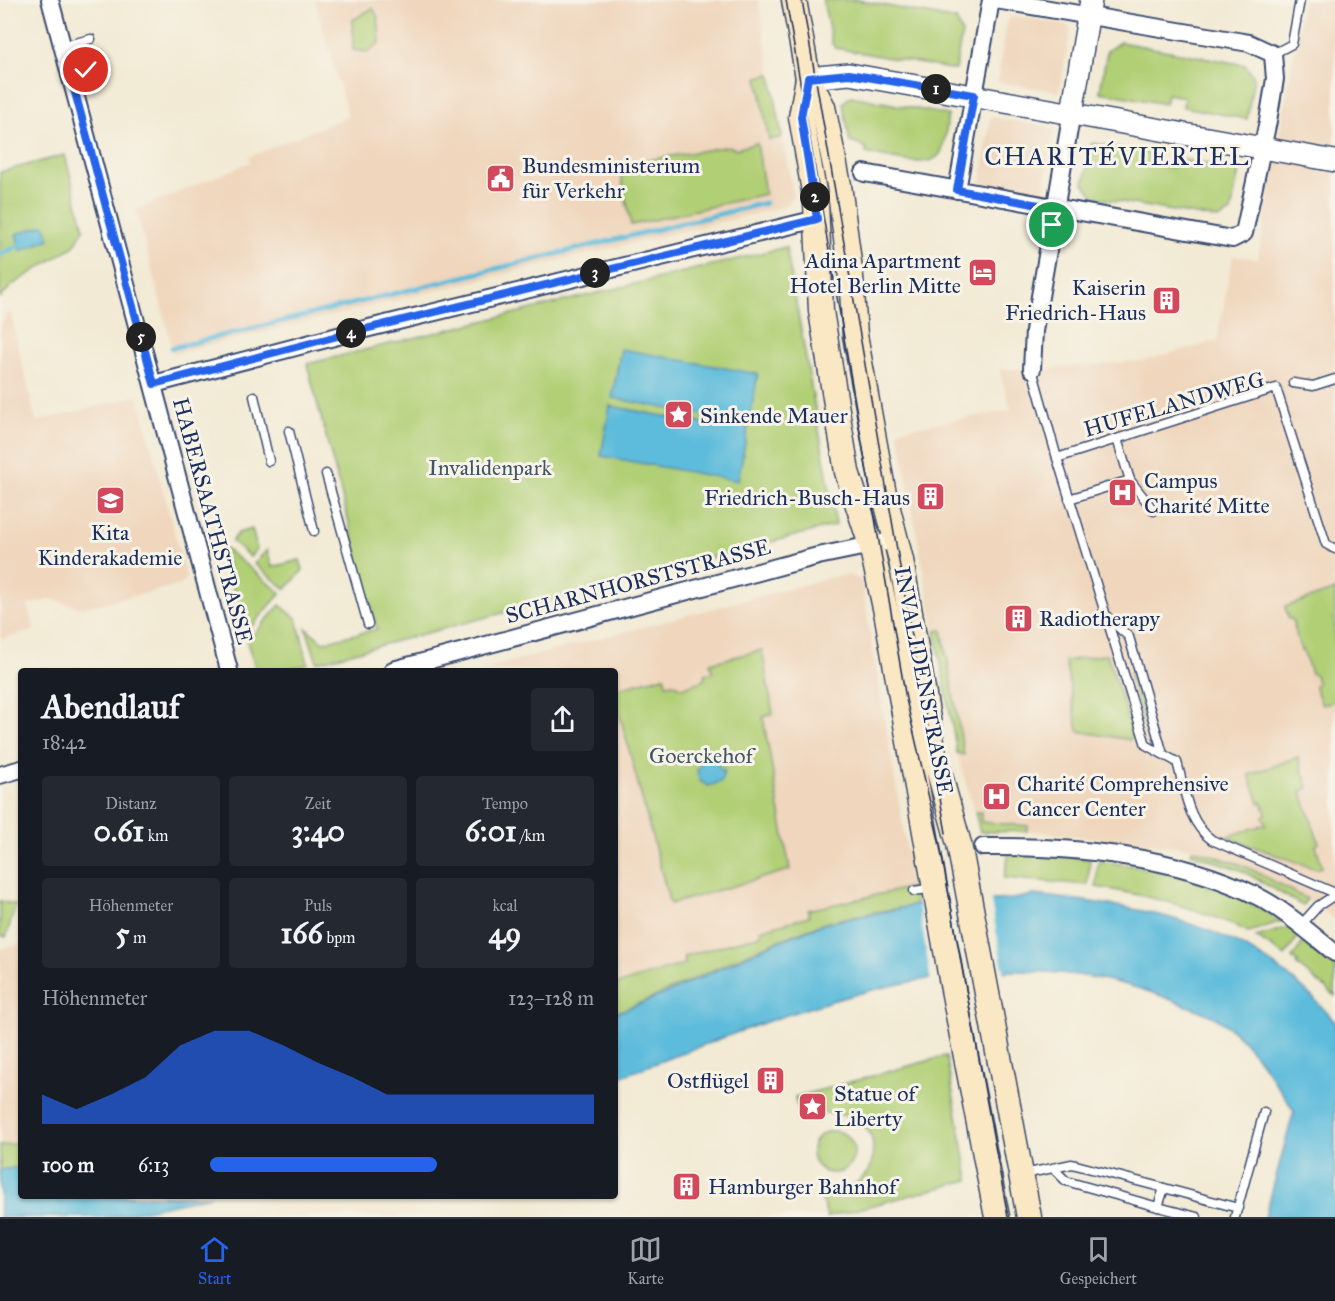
<!DOCTYPE html>
<html lang="de">
<meta charset="utf-8">
<style>
:root{--surface:#171b24;--page:#242831;--text:#f1f3f6;--muted:#9ea1a6;--line:#363941;--accent:#2563eb}
body{margin:0;font-family:"IM FELL Great Primer",serif;background:var(--page);color:var(--text);height:100vh;display:flex;flex-direction:column;font-size:22px;white-space:nowrap}
*{box-sizing:border-box;margin:0}
p{font-size:20px;color:var(--muted)}
.icon{flex:none;width:33px;height:33px;fill:none;stroke:currentColor;stroke-width:2;stroke-linecap:round;stroke-linejoin:round}
.map{position:relative;flex:1;overflow:hidden}
.details{position:absolute;left:18px;top:668px;width:600px;height:531px;display:flex;flex-direction:column;background:var(--surface);border-radius:6px;box-shadow:0 2px 4px #0004}
.details>*{flex:none}
.pin{position:absolute;display:grid;place-items:center;width:51px;height:51px;color:#fff;margin:-26px;border:3px solid #fff;border-radius:50%;box-shadow:0 2px 6px #0007}
.km{position:absolute;width:30px;height:30px;margin:-15px;border-radius:50%;background:#222;color:#fff;font-size:16px;line-height:30px;text-align:center}
.round{display:grid;place-items:center;flex:none;width:63px;height:63px;border-radius:6px;background:var(--page)}
.headline{display:flex;align-items:center;justify-content:space-between;height:102px;padding:0 24px}
h1{font-size:33px;font-weight:800;line-height:45px}
.metrics{display:grid;grid-template-columns:repeat(3,1fr);gap:9px;height:102px;padding:6px 24px}
.metrics div{display:grid;align-content:center;border-radius:6px;background:var(--page);text-align:center}
.metrics b{font-size:30px;font-weight:800}
.metrics small{font-size:16px;font-weight:400}
.metrics p{font-size:16px}
.chart{height:168px;padding:12px 24px}
.chart p{display:flex;justify-content:space-between}
.chart svg{width:100%;height:108px;margin-top:6px;fill:var(--accent);opacity:.7}
ul{padding:0 24px;list-style:none;font-size:20px}
li{display:grid;grid-template-columns:96px 72px 1fr;align-items:center;height:45px}
li i{height:15px;border-radius:8px;background:var(--accent)}
.tabs{display:flex;justify-content:space-around;align-items:center;height:84px;border-top:2px solid var(--line);background:var(--surface);font-size:16px;color:var(--muted)}
.tabs a{display:grid;justify-items:center;gap:3px}
.tabs .selected{color:var(--accent)}
.map>svg:first-child{display:block}
.built{fill:#efd6bc}
.green{fill:#b1cf75;stroke:#667f6a;stroke-width:1.5}
.water{fill:#5dbcdb;stroke:#3c769c;stroke-width:1.5}
.pier{fill:#f2ead4}
.lines{fill:none;stroke-linecap:round;stroke-linejoin:round}
.stream{stroke:#5dbcdb;stroke-width:5}
.service-casing{stroke:#3b4b70;stroke-width:11}
.minor-casing{stroke:#3b4b70;stroke-width:20}
.tertiary-casing{stroke:#3b4b70;stroke-width:24}
.secondary-casing{stroke:#3b4b70;stroke-width:27}
.service{stroke:#fff;stroke-width:8}
.minor{stroke:#fff;stroke-width:16}
.tertiary{stroke:#fff;stroke-width:21}
.secondary{stroke:#fae7c3;stroke-width:24}
.tram{stroke:#1b2f5e;stroke-width:1.5}
.route-casing{stroke:#fff;stroke-width:12}
.route{stroke:#2563eb;stroke-width:8}
.labels{text-anchor:middle;dominant-baseline:central;stroke-width:6;stroke-linejoin:round;paint-order:stroke}
.poi-label{font-size:22px;fill:#1b2f5e;stroke:#f7f3e8;text-anchor:start}
.street-label{font-size:22px;fill:#1b2f5e;stroke:#f7f3e8}
.park-label{font-size:22px;fill:#405764;stroke:#f7f3e8}
.quarter-label{font-size:26px;letter-spacing:1.5px;fill:#1b2f5e;stroke:#f7f3e8}
</style>
<div class="map">
<svg width="1335" height="1217" viewBox="0 0 1335 1217">
<rect width="100%" height="100%" fill="#f7f3e8"/>
<filter id="ink" filterUnits="userSpaceOnUse"><feTurbulence type="fractalNoise" baseFrequency=".0167" numOctaves="2"/><feDisplacementMap in="SourceGraphic" scale="12" xChannelSelector="R" yChannelSelector="G"/><feConvolveMatrix kernelMatrix="1 2 1 2 8 2 1 2 1" color-interpolation-filters="sRGB"/></filter>
<filter id="wash" filterUnits="userSpaceOnUse"><feTurbulence type="fractalNoise" baseFrequency=".008" numOctaves="4" result="noise"/><feDisplacementMap in="SourceGraphic" scale="24" xChannelSelector="R" yChannelSelector="G"/><feGaussianBlur stdDeviation="1.35" result="paint"/><feColorMatrix in="noise" values="0 0 0 0 0 0 0 0 0 0 0 0 0 0 0 0 0 1.4 0 .05"/><feComposite in="paint" operator="in"/></filter>
<g filter="url(#wash)">
<rect width="100%" height="100%" fill="#f2ead4"/>
<g class="built">
<polygon points="315,0 758,0 793,197 786,206 778,208 174,354 136,210 251,162 249,157 348,116"/>
<polygon points="1303,0 1335,0 1335,920 1317,906 1276,881 1245,866 1191,848 1028,831 980,832 957,753 898,430 1011,410 999,369 1044,369 1143,361 1217,341 1233,256 1258,259"/>
<polygon points="1016,16 1067,25 1071,29 1059,92 997,82 1007,20"/>
<polygon points="991,117 1048,127 1054,131 1043,194 1036,195 981,183"/>
<polygon points="10,312 36,422 138,396 186,577 180,585 82,608 51,599 28,605 34,630 0,639 0,325"/>
<polygon points="848,575 861,580 913,887 808,911 809,916 760,930 761,935 684,956 686,964 615,985 615,670 480,670 832,577"/>
<polygon points="21,944 21,1143 0,1146 0,949"/>
</g>
<g class="green">
<polygon points="823,0 858,0 956,20 962,33 955,70 836,48 832,44"/>
<polygon points="373,8 378,18 380,43 367,52 353,50 353,20"/>
<polygon points="1120,42 1245,65 1254,77 1247,119 1183,107 1184,97 1167,94 1165,104 1100,92 1107,51"/>
<polygon points="771,74 782,137 769,140 758,77"/>
<path d="M851 96 948 115C946 126 946 142 941 152 932 172 883 156 866 153V147L850 142 843 103Z"/>
<polygon points="757,143 765,194 631,225 620,170 639,166 638,163 643,161 729,146 736,149"/>
<polygon points="1092,143 1157,155 1156,165 1173,168 1175,158 1239,170 1231,212 1218,219 1094,197 1084,183"/>
<polygon points="65,155 84,229 74,246 12,285 0,298 0,172"/>
<polygon points="786,247 836,525 317,662 306,628 323,642 377,629 307,364"/>
<polygon points="252,529 257,549 250,557 232,541 238,533"/>
<polygon points="222,546 281,593 245,634"/>
<polygon points="267,550 272,567 300,560 303,570 286,589 254,564"/>
<polygon points="1335,590 1335,701 1322,705 1315,687 1317,682 1315,675 1311,673 1303,650 1301,651 1292,619 1289,619 1285,607"/>
<polygon points="280,605 297,619 308,664 285,670 256,670 247,642"/>
<polygon points="942,630 945,646 964,755 957,753 935,631"/>
<polygon points="762,650 773,714 763,717 790,870 670,904 615,697 615,689 664,676 666,684 674,683 682,688 704,680 705,674 713,672 710,663"/>
<polygon points="1107,654 1133,733 1130,740 1078,731 1065,661"/>
<polygon points="1134,672 1156,743 1154,745 1150,743 1129,674"/>
<polygon points="1298,757 1308,788 1301,791 1319,843 1316,845 1322,867 1316,869 1226,837 1266,824 1263,816 1266,814 1262,802 1259,803 1249,775"/>
<polygon points="975,812 981,812 981,822 1028,826 1027,831 980,832"/>
<polygon points="1193,849 1245,866 1307,899 1303,906 1243,871 1191,853"/>
<polygon points="1009,852 1090,859 1088,885 1004,878"/>
<path d="M1098 861C1169 869 1221 884 1282 921L1249 932C1200 908 1150 896 1096 887Z"/>
<path d="M913 887 916 905C885 911 852 914 822 924 751 947 685 987 615 1013V985L685 964 684 956 761 935 760 930 809 916 808 910Z"/>
<polygon points="0,901 16,905 6,937 0,935"/>
<polygon points="1289,927 1300,934 1285,956 1256,937"/>
<polygon points="1306,938 1335,962 1335,996 1296,964 1298,962 1292,958"/>
<path d="M946 1056 969 1180 827 1217 822 1200C841 1193 858 1186 869 1170 873 1165 872 1158 873 1151 875 1124 849 1113 824 1113L823 1107 799 1112 795 1097Z"/>
<circle cx="833" cy="1152" r="21"/>
<polygon points="21,1143 21,1167 0,1170 0,1146"/>
</g>
<g class="water">
<polygon points="44,225 50,239 21,251 16,234"/>
<polygon points="621,349 758,374 738,481 601,456 610,406 706,424 707,416 612,398"/>
<polygon points="712,758 716,759 722,772 725,768 721,782 708,786 700,781 697,771 703,760"/>
<path d="M1034 895C1152 908 1254 924 1335 1022V1217H1265L1294 1111C1273 1080 1249 1038 1216 1018 1203 1011 1187 1006 1174 1001 989 924 789 1012 615 1079V1013L663 995 774 943 823 924 916 905 1013 899Z"/>
<polygon points="21,1167 21,1196 211,1196 112,1217 0,1217 0,1170"/>
</g>
<polygon class="pier" points="990,896 1004,975 958,977 931,981 918,902"/>
<g class="lines">
<g class="stream">
<polyline points="0,255 25,242"/>
<polyline points="172,348 765,203"/>
</g>
</g>
</g>
<g filter="url(#ink)">
<g class="lines">
<defs>
<g id="service">
<polyline points="63,46 91,39"/>
<polyline points="1273,54 1292,44 1300,0"/>
<polyline points="70,74 99,67"/>
<path d="M1032 369 1057 458 1146 745 1177 762C1185 790 1187 822 1212 840L1335 893"/>
<polyline points="1293,383 1313,386 1335,379"/>
<polyline points="254,396 269,461"/>
<polyline points="289,431 314,531"/>
<polyline points="1057,458 1276,388 1326,544 1335,549"/>
<polyline points="326,474 368,624"/>
<polyline points="1130,480 1154,511"/>
<polyline points="1069,499 1130,480 1117,439"/>
<polyline points="1106,616 1129,637 1163,754"/>
<polyline points="914,891 934,888"/>
<polyline points="1301,925 1318,906 1335,895"/>
<polyline points="1024,1174 1072,1164 1164,1188 1158,1207 1066,1181 1053,1168"/>
<polyline points="1164,1188 1238,1208"/>
<polyline points="1158,1207 1197,1217"/>
<polyline points="1235,1217 1264,1112"/>
</g>
<g id="minor">
<polyline points="50,0 229,670"/>
<polyline points="864,173 1232,239 1244,233 1268,121 1275,79 1273,54 1249,43 996,0"/>
<polyline points="957,190 991,0"/>
<polyline points="1032,369 1034,331 1072,112"/>
<polyline points="154,384 357,331 817,219"/>
<polyline points="393,670 818,556 896,540"/>
<polyline points="0,775 21,769"/>
<path d="M983 847C1074 846 1174 855 1257 896 1286 911 1310 933 1335 953"/>
</g>
<g id="tertiary">
<polyline points="808,78 849,74 1335,161"/>
<polyline points="1072,112 1091,0"/>
</g>
<g id="secondary">
<polyline points="794,0 808,78 823,107 839,185 851,277 855,335 883,489 901,560 934,754 959,844 1029,1217"/>
<polyline points="808,78 801,117 816,203 821,311 847,472 871,545 887,617 951,979 997,1217"/>
</g>
</defs>
<use href="#service" class="service-casing"/>
<use href="#minor" class="minor-casing"/>
<use href="#tertiary" class="tertiary-casing"/>
<use href="#secondary" class="secondary-casing"/>
<use href="#service" class="service"/>
<use href="#minor" class="minor"/>
<use href="#tertiary" class="tertiary"/>
<use href="#secondary" class="secondary"/>
<g class="tram">
<polyline points="786,0 906,699 939,841 1008,1217"/>
<polyline points="802,0 946,833"/>
</g>
</g>
</g>
<g class="lines" filter="url(#ink)">
<defs>
<polyline id="route" points="86,70 70,74 154,384 357,331 817,219 801,117 808,78 849,74 974,95 957,190 1055,208 1052,225"/>
</defs>
<use href="#route" class="route-casing"/>
<use href="#route" class="route"/>
</g>
<defs>
<symbol id="civic-square" viewBox="-11 -11 22 22"><rect x="-9" y="-9" width="18" height="18" rx="4" fill="#d1495b" stroke="#f7f3e8"/><path d="M-.6-6.5H3V-4.5H.6V-3L4-1V1h2V6H-6V1h2V-1L-.6-3ZM-1.2 2.5V6h2.4V2.5Z" fill="#fff"/></symbol>
<symbol id="hotel-square" viewBox="-11 -11 22 22"><rect x="-9" y="-9" width="18" height="18" rx="4" fill="#d1495b" stroke="#f7f3e8"/><path d="M-6-4.5h1.5V1H6V5H4.5V3h-9V5H-6ZM-4 0a1.8 1.8 0 1 1 3.6 0ZM.5 0V-2.5h3Q6-2.5 6 0Z" fill="#fff"/></symbol>
<symbol id="building-square" viewBox="-11 -11 22 22"><rect x="-9" y="-9" width="18" height="18" rx="4" fill="#d1495b" stroke="#f7f3e8"/><path d="M-4-6H4V6H1V3H-1V6H-4ZM-2.5-4.3h1.7v1.8h-1.7ZM.8-4.3h1.7v1.8H.8ZM-2.5-1h1.7V.8h-1.7ZM.8-1h1.7V.8H.8Z" fill="#fff"/></symbol>
<symbol id="sight-square" viewBox="-11 -11 22 22"><rect x="-9" y="-9" width="18" height="18" rx="4" fill="#d1495b" stroke="#f7f3e8"/><path d="M0-6L1.8-2.2L6-1.7L2.9 1.2L3.7 5.4L0 3.3L-3.7 5.4L-2.9 1.2L-6-1.7L-1.8-2.2Z" fill="#fff"/></symbol>
<symbol id="hospital-square" viewBox="-11 -11 22 22"><rect x="-9" y="-9" width="18" height="18" rx="4" fill="#d1495b" stroke="#f7f3e8"/><path d="M-5-5h3v3.5h4V-5h3V5h-3V1.5h-4V5h-3Z" fill="#fff"/></symbol>
<symbol id="school-square" viewBox="-11 -11 22 22"><rect x="-9" y="-9" width="18" height="18" rx="4" fill="#d1495b" stroke="#f7f3e8"/><path d="M0-5L7-2L0 1L-7-2ZM-4 1L0 2.5L4 1V4Q0 6-4 4Z" fill="#fff"/></symbol>
</defs>
<g fill-rule="evenodd">
<use href="#civic-square" x="484" y="162" width="33" height="33"/>
<use href="#hotel-square" x="966" y="256" width="33" height="33"/>
<use href="#building-square" x="1150" y="284" width="33" height="33"/>
<use href="#sight-square" x="662" y="398" width="33" height="33"/>
<use href="#hospital-square" x="1106" y="476" width="33" height="33"/>
<use href="#building-square" x="914" y="480" width="33" height="33"/>
<use href="#school-square" x="94" y="484" width="33" height="33"/>
<use href="#building-square" x="1002" y="602" width="33" height="33"/>
<use href="#hospital-square" x="980" y="780" width="33" height="33"/>
<use href="#building-square" x="754" y="1064" width="33" height="33"/>
<use href="#sight-square" x="796" y="1090" width="33" height="33"/>
<use href="#building-square" x="670" y="1170" width="33" height="33"/>
</g>
<g class="labels">
<g class="poi-label">
<text x="522" y="165">Bundesministerium<tspan x="522" dy="25">für Verkehr</tspan></text>
<text x="961" y="260" text-anchor="end">Adina Apartment<tspan x="961" dy="25">Hotel Berlin Mitte</tspan></text>
<text x="1146" y="287" text-anchor="end">Kaiserin<tspan x="1146" dy="25">Friedrich-Haus</tspan></text>
<text x="700" y="415">Sinkende Mauer</text>
<text x="1144" y="480">Campus<tspan x="1144" dy="25">Charité Mitte</tspan></text>
<text x="910" y="497" text-anchor="end">Friedrich-Busch-Haus</text>
<text x="110" y="532" text-anchor="middle">Kita<tspan x="110" dy="25">Kinderakademie</tspan></text>
<text x="1039" y="618">Radiotherapy</text>
<text x="1017" y="783">Charité Comprehensive<tspan x="1017" dy="25">Cancer Center</tspan></text>
<text x="749" y="1080" text-anchor="end">Ostflügel</text>
<text x="834" y="1093">Statue of<tspan x="834" dy="25">Liberty</tspan></text>
<text x="708" y="1186">Hamburger Bahnhof</text>
</g>
<g class="street-label">
<text transform="translate(1174 404) rotate(-16)">HUFELANDWEG</text>
<text transform="translate(213 521) rotate(75)">HABERSAATHSTRASSE</text>
<text transform="translate(638 581) rotate(-15)">SCHARNHORSTSTRASSE</text>
<text transform="translate(924 681) rotate(79)">INVALIDENSTRASSE</text>
</g>
<g class="park-label">
<text x="490" y="467">Invalidenpark</text>
<text x="701" y="755">Goerckehof</text>
</g>
<g class="quarter-label">
<text x="1117" y="156">CHARITÉVIERTEL</text>
</g>
</g>
</svg>
<div class="pin" style="left:1052px;top:225px;background:#1e9e55"><svg class="icon" aria-label="arrive" viewBox="0 0 24 24"><path d="M6 21V4h12l-3 4 3 4H6"/></svg></div>
<div class="pin" style="left:86px;top:70px;background:#d93025"><svg class="icon" aria-label="check" viewBox="0 0 24 24"><path d="M5 12l5 5 9-10"/></svg></div>
<b class="km" style="left:936px;top:89px">1</b>
<b class="km" style="left:815px;top:197px">2</b>
<b class="km" style="left:595px;top:273px">3</b>
<b class="km" style="left:351px;top:333px">4</b>
<b class="km" style="left:141px;top:337px">5</b>
<section class="details">
<div class="headline"><div><h1>Abendlauf</h1><p>18:42</p></div><a class="round"><svg class="icon" aria-label="share" viewBox="0 0 24 24"><path d="M12 15V3M7 8l5-5 5 5M5 13v7h14v-7"/></svg></a></div>
<div class="metrics">
<div><p>Distanz</p><b>0.61<small> km</small></b></div>
<div><p>Zeit</p><b>3:40</b></div>
<div><p>Tempo</p><b>6:01<small> /km</small></b></div>
</div>
<div class="metrics">
<div><p>Höhenmeter</p><b>5<small> m</small></b></div>
<div><p>Puls</p><b>166<small> bpm</small></b></div>
<div><p>kcal</p><b>49</b></div>
</div>
<div class="chart"><p><span>Höhenmeter</span>123–128 m</p>
<svg viewBox="0 0 160 44" preserveAspectRatio="none"><path d="M0 44V32L10 38L20 32L30 25L40 12L50 6L60 6L70 12L80 19L90 25L100 32L110 32L120 32L130 32L140 32L150 32L160 32V44z"/></svg>
</div>
<ul>
<li><b>100 m</b>6:13<i style="width:59%"></i></li>
</ul>
</section>
</div>
<nav class="tabs">
<a class="selected"><svg class="icon" aria-label="home" viewBox="0 0 24 24"><path d="M3 11l9-7 9 7M6 9v11h12V9"/></svg>Start</a>
<a><svg class="icon" aria-label="map" viewBox="0 0 24 24"><path d="M3 6l6-2 6 2 6-2v14l-6 2-6-2-6 2zM9 4v14M15 6v14"/></svg>Karte</a>
<a><svg class="icon" aria-label="saved" viewBox="0 0 24 24"><path d="M7 4h10v16l-5-4-5 4z"/></svg>Gespeichert</a>
</nav>
